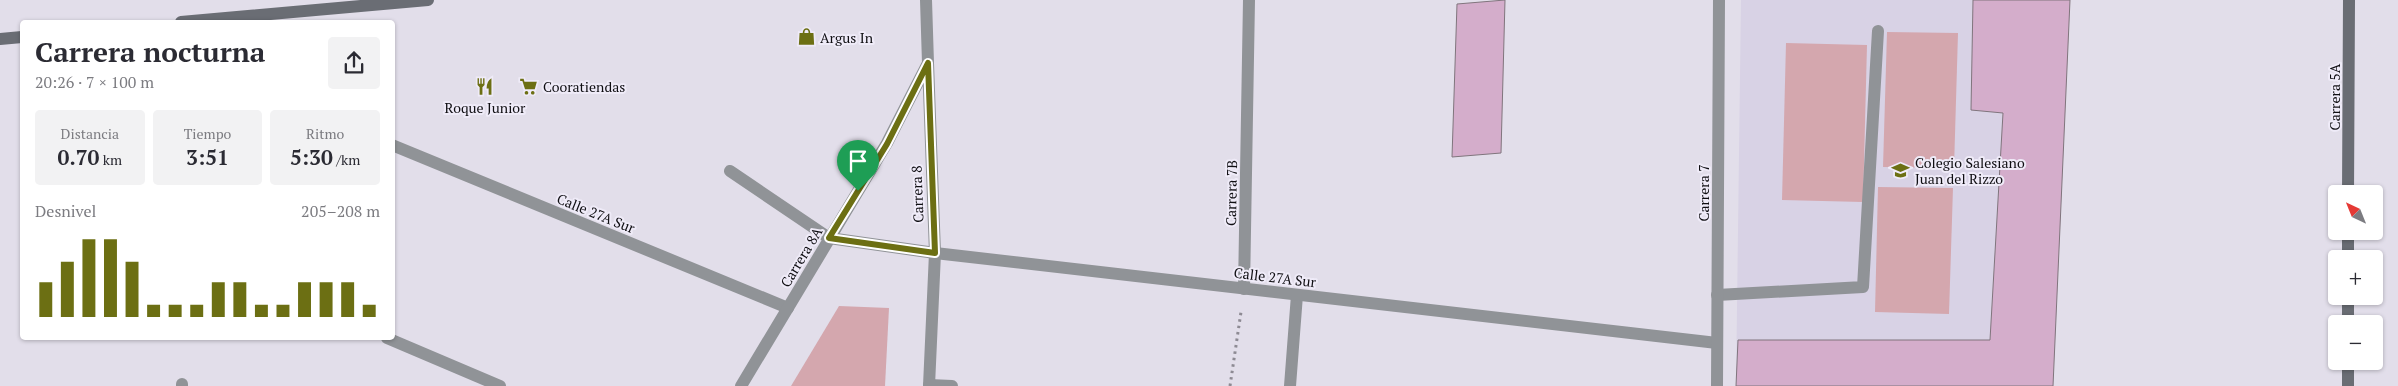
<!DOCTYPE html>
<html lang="es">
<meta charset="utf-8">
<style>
:root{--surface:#fff;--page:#f2f2f3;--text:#2b2b33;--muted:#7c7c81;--accent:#6c6f13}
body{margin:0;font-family:"PT Serif",serif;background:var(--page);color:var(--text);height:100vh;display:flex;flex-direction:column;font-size:19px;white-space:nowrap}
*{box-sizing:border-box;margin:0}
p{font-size:16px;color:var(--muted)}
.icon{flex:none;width:28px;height:28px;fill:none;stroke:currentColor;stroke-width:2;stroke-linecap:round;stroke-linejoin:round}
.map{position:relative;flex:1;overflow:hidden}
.side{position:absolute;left:20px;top:20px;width:375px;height:320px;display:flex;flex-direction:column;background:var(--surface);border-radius:5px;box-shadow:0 1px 4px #0004}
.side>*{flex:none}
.needle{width:32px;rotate:317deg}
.buttons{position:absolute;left:2328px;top:185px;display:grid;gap:10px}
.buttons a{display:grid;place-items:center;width:55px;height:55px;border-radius:5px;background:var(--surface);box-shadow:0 1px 4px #0004;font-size:25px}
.pin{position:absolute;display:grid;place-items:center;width:42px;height:42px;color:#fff;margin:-51px -21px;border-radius:50% 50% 50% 0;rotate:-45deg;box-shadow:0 0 5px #0007}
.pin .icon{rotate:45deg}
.round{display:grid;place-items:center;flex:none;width:52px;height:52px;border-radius:5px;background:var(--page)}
.overview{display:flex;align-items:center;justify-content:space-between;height:85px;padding:0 15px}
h1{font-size:28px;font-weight:600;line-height:38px}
.figures{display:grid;grid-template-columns:repeat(3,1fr);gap:8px;height:85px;padding:5px 15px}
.figures div{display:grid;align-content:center;border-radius:5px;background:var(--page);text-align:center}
.figures b{font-size:21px;font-weight:600}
.figures small{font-size:14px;font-weight:400}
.figures p{font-size:14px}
.chart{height:140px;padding:10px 15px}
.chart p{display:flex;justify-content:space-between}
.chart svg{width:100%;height:90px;margin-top:5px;stroke:var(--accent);stroke-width:6}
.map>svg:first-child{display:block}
.built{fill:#d8d2e5}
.green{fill:#d4a7ae}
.building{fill:#d4adcb;stroke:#80757d}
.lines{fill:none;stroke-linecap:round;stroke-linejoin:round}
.path{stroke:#8d8a93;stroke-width:3;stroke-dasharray:2.5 4;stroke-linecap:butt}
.service{stroke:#909397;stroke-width:12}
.minor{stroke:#909397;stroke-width:12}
.tertiary{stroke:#909397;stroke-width:12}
.secondary{stroke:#6a6d74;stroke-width:12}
.route-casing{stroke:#fff;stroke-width:10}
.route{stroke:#6c6f13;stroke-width:6}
.labels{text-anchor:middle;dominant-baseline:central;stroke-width:4;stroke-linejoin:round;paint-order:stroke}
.poi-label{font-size:14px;fill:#0f0e12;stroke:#efebf8;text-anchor:start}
.street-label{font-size:14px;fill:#0f0e12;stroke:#efebf8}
</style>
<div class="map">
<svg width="2398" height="386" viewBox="0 0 2398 386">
<rect width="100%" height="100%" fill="#e2deea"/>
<polygon class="built" points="1741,0 2070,0 2053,386 1736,386"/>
<g class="green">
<polygon points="1887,32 1958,33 1954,168 1883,167"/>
<polygon points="1786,43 1867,45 1863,202 1782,200"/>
<polygon points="1878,187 1953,188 1949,314 1875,312"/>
<polygon points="839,306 889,308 885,386 791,386"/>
</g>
<g class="building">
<polygon points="1505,0 1501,153 1452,157 1457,4"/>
<polygon points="1973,0 2070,0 2053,386 1736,386 1738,340 1990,340 2003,113 1971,110"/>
</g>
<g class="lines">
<polyline class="path" points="1230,386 1241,312"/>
<g class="service">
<polyline points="730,171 829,238"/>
<polyline points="1717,295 1863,287 1878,31"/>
<polyline points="387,338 500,386"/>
<polyline points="929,385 952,386"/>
<polyline points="182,386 182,384"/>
<polyline points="1290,386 1297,295"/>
</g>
<g class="minor">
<polyline points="928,63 935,253 929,386"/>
<polyline points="392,145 788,308"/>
<polyline points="829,238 935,253 1717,343"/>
<polyline points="1244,289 1249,0"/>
<polyline points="1717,386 1719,0"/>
</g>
<polyline class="tertiary" points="741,386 887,143 928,63 926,0"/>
<g class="secondary">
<polyline points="181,22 428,0"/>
<polyline points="0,39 22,37"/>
<polyline points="2348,194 2349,0"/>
<polyline points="2348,259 2348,231"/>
<polyline points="2348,324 2348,296"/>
<polyline points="2348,386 2348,361"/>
</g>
</g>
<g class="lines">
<defs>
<polygon id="route" points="928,63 935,253 829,238 887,144"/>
</defs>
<use href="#route" class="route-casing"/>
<use href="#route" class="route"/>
</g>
<defs>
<symbol id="shop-bare" viewBox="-9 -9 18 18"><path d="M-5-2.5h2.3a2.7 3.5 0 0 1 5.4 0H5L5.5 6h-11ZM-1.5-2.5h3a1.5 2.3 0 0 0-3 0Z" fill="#6c6f13" stroke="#efebf8" stroke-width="2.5" paint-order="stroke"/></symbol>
<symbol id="supermarket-bare" viewBox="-9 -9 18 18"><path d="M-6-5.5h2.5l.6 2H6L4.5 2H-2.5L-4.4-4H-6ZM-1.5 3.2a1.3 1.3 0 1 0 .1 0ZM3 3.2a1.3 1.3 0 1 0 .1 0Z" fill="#6c6f13" stroke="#efebf8" stroke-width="2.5" paint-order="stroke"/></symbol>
<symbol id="restaurant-bare" viewBox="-9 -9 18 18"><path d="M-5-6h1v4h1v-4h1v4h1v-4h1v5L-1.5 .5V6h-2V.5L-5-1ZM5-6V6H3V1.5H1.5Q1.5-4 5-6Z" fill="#6c6f13" stroke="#efebf8" stroke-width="2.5" paint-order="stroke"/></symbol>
<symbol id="school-bare" viewBox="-9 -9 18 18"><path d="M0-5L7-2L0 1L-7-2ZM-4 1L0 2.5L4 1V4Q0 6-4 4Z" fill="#6c6f13" stroke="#efebf8" stroke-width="2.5" paint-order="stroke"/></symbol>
</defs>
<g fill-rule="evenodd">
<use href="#shop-bare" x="794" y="24" width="25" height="25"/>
<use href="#supermarket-bare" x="516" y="74" width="25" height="25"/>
<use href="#restaurant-bare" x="472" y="74" width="25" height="25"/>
<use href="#school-bare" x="1888" y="158" width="25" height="25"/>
</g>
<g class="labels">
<g class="poi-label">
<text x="820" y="37">Argus In</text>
<text x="543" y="86">Cooratiendas</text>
<text x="485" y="107" text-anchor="middle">Roque Junior</text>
<text x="1915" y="162">Colegio Salesiano<tspan x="1915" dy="16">Juan del Rizzo</tspan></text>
</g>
<g class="street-label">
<text transform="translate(2334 97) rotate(-90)">Carrera 5A</text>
<text transform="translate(1231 193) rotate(-89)">Carrera 7B</text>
<text transform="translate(1703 193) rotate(-90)">Carrera 7</text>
<text transform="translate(917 194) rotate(-92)">Carrera 8</text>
<text transform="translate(596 213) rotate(22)">Calle 27A Sur</text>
<text transform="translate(801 257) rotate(-59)">Carrera 8A</text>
<text transform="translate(1275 277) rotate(7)">Calle 27A Sur</text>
</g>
</g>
</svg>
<div class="buttons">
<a><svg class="needle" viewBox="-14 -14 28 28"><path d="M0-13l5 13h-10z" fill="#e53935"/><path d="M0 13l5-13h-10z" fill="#7c7c81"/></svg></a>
<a>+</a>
<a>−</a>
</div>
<div class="pin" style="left:858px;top:191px;background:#1e9e55"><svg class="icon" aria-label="arrive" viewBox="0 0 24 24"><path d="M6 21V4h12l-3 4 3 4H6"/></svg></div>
<section class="side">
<div class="overview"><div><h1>Carrera nocturna</h1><p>20:26 · 7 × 100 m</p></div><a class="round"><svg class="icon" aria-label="share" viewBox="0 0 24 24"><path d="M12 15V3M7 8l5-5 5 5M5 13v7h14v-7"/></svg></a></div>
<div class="figures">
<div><p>Distancia</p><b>0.70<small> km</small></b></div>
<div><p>Tiempo</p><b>3:51</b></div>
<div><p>Ritmo</p><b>5:30<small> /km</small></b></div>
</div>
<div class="chart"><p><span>Desnivel</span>205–208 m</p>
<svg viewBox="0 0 160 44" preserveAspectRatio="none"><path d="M5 44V27M15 44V17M25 44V6M35 44V6M45 44V17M55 44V38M65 44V38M75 44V38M85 44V27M95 44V27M105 44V38M115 44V38M125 44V27M135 44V27M145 44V27M155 44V38"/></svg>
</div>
</section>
</div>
